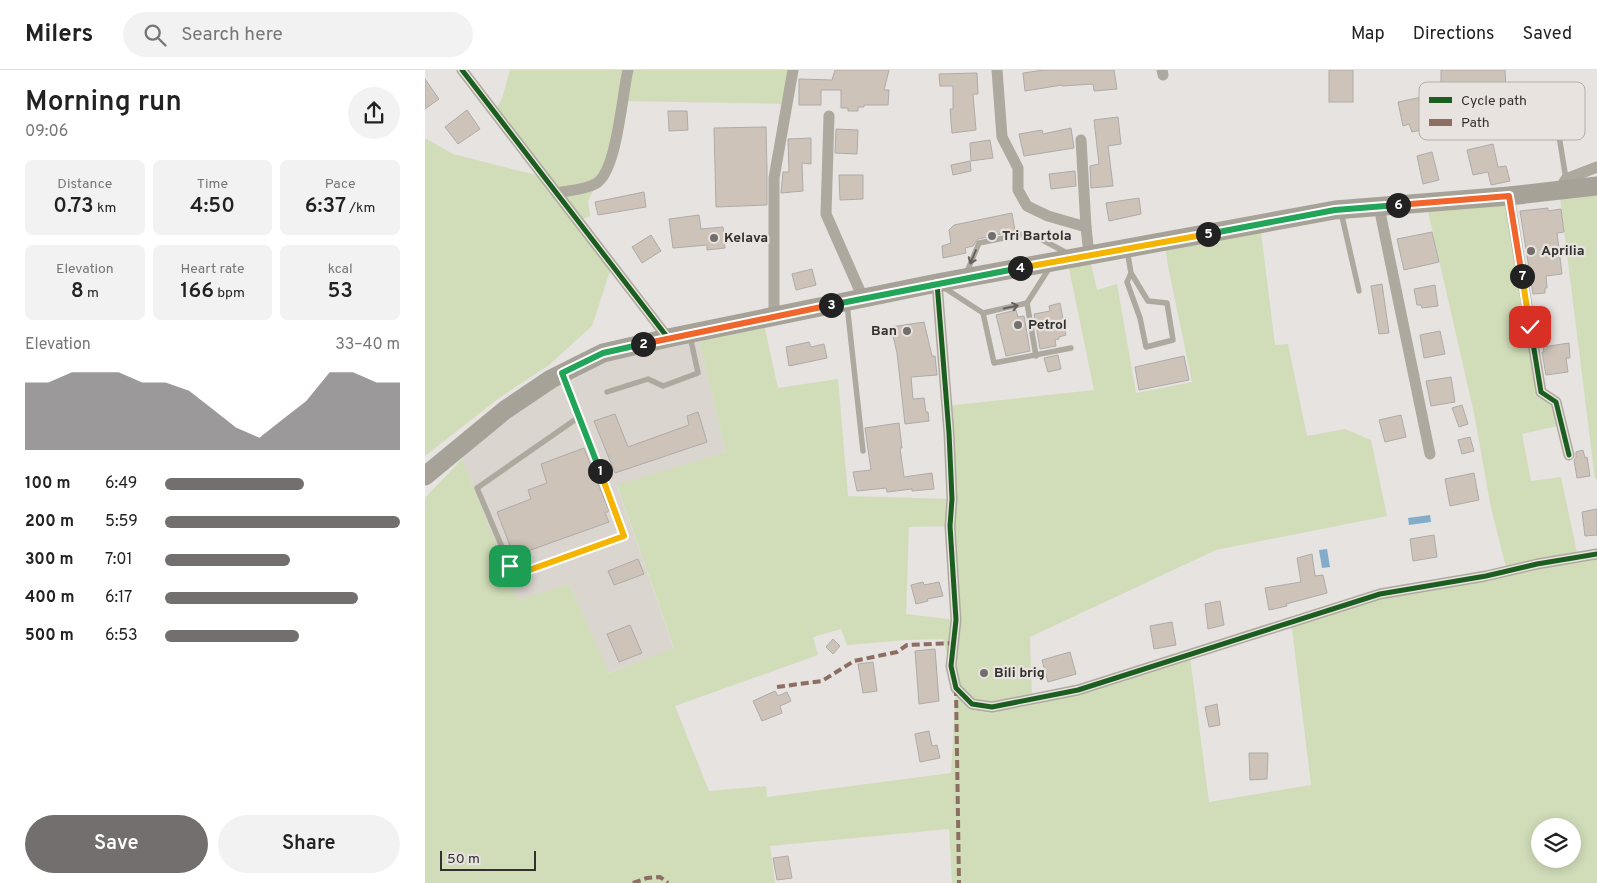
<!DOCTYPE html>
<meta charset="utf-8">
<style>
:root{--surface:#fff;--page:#f2f2f2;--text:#222;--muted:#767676;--line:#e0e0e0;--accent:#726f6e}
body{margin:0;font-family:Overpass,sans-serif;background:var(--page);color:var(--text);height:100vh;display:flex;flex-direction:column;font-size:19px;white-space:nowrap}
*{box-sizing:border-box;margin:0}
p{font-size:16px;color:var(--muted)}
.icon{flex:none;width:28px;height:28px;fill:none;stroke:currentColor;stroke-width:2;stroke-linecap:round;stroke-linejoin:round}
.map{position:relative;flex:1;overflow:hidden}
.panel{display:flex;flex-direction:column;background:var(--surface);width:425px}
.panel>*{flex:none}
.buttons{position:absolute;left:1106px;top:748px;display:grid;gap:10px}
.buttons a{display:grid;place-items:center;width:50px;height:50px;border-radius:50%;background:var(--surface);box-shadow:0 2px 12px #0003;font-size:25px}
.scale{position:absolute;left:15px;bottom:12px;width:96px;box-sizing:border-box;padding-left:5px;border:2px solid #333130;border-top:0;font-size:14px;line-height:18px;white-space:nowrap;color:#333130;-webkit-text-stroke:4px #e8e3df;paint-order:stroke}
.pin{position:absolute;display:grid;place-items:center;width:42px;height:42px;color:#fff;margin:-21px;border-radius:10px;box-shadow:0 2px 8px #0006}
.km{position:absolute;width:25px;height:25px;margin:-12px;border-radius:50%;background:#222;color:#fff;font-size:14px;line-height:25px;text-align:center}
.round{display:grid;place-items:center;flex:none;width:52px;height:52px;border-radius:26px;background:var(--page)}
.headline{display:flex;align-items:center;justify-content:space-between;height:85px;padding:0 25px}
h1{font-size:28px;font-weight:600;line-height:38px}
.stats{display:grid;grid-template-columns:repeat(3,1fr);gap:8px;height:85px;padding:5px 25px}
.stats div{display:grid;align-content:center;border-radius:8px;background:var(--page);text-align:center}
.stats b{font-size:21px;font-weight:600}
.stats small{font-size:14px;font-weight:400}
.stats p{font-size:14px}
.chart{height:140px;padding:10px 25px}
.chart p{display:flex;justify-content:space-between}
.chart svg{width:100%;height:90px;margin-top:5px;fill:var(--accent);opacity:.7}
.action{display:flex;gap:10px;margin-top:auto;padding:10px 25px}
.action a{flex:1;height:58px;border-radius:30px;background:var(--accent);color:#fff;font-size:20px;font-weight:600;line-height:58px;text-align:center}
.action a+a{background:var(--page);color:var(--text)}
ul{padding:0 25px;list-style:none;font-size:16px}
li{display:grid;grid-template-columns:80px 60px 1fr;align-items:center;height:38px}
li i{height:12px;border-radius:6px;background:var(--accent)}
header{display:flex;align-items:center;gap:30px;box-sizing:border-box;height:70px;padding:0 25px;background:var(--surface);border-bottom:1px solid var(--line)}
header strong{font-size:24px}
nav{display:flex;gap:28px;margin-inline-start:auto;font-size:18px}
.search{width:350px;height:45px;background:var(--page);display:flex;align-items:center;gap:12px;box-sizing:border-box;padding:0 18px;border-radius:28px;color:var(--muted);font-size:19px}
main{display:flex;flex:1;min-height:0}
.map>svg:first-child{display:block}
.built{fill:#dad5ce}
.green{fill:#d1ddb9;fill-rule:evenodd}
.water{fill:#83acca}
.building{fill:#cec3b8;stroke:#adabaa}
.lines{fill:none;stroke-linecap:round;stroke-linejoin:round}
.service{stroke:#aea99e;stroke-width:5.5}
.minor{stroke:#aea99e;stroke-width:11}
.primary{stroke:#a7a298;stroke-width:19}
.quiet{stroke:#8d6e63;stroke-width:4;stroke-dasharray:8 4;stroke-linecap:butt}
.cycleway-casing{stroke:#e8e3df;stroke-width:8}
.cycleway{stroke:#1b5e20;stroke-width:5}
.oneway{stroke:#64615c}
.split-1-casing{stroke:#fff;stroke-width:10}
.split-2-casing{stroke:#fff;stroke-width:10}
.split-3-casing{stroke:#fff;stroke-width:10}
.split-4-casing{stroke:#fff;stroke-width:10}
.split-5-casing{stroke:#fff;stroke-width:10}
.split-6-casing{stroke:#fff;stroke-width:10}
.split-7-casing{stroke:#fff;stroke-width:10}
.split-8-casing{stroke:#fff;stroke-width:10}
.split-1{stroke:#f5b400;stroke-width:6}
.split-2{stroke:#22a559;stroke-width:6}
.split-3{stroke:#f0652b;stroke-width:6}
.split-4{stroke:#22a559;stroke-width:6}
.split-5{stroke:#f5b400;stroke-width:6}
.split-6{stroke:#22a559;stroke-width:6}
.split-7{stroke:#f0652b;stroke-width:6}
.split-8{stroke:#f5b400;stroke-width:6}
.poi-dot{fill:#726f6e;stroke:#e8e3df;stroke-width:2}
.labels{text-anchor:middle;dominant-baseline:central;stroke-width:4.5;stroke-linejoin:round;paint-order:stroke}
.poi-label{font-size:14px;font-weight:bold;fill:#333130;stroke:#e8e3df;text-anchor:start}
.key{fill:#e8e3df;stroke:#b2aeaa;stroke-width:1}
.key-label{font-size:14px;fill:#333130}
</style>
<header>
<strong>Milers</strong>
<div class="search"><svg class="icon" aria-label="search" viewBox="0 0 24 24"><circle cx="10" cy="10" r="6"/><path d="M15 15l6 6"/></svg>Search here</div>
<nav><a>Map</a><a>Directions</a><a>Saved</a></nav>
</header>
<main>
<section class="panel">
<div class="headline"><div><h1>Morning run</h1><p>09:06</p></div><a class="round"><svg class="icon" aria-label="share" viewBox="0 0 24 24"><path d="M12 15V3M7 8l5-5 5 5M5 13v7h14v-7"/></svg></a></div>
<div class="stats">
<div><p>Distance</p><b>0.73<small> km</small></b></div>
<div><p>Time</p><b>4:50</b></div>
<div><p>Pace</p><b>6:37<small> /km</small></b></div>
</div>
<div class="stats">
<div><p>Elevation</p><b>8<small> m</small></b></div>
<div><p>Heart rate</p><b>166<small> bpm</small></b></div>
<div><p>kcal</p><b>53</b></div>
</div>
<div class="chart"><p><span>Elevation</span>33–40 m</p>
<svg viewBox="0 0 160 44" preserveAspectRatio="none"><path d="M0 44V11L10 11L20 6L30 6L40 6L50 11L60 11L70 15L80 24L90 33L100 38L110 29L120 20L130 6L140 6L150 11L160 11V44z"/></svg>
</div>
<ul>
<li><b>100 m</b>6:49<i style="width:59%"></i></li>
<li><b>200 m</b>5:59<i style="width:100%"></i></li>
<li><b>300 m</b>7:01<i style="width:53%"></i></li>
<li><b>400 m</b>6:17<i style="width:82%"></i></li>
<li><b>500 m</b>6:53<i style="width:57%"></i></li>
</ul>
<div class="action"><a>Save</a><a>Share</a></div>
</section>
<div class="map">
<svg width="1172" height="813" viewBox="0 0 1172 813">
<rect width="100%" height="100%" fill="#e6e3e1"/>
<polygon class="built" points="272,262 301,382 192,416 249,579 183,603 144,514 93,531 37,389 80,340 126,309"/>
<g class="green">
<polygon points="85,0 368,0 363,34 197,31 186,86 163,131 165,146 154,151 187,195 167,256 124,295 74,328 0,386 0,68 28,84 119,107 70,42 77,28"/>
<polygon points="1172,116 1172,409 1170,409 1134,120"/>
<path d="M1084 126 1113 325 1129 332 1133 356 1097 364 1106 411 1136 407 1153 487 1172 484V813H527L524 759 345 776 350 813H0V428L37 389 93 530 144 514 184 603 249 578 192 415 301 382 272 262 338 250 353 318 413 309 423 426 526 429 521 336 669 320 642 189 664 185 672 220 692 214 711 323 767 312 744 201 739 172 835 154 850 275 863 274 882 366 920 359 946 370 962 446 791 480 605 567 607 629 765 587 784 732 886 715 866 550 955 524 1082 501 1066 438 1049 343 1001 133ZM525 456 531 550 481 544 484 457ZM416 559 422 575 481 570 518 569 531 618 526 703 342 727 341 716 284 721 250 636 393 585 388 567ZM1115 756H1148V789H1115Z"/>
</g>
<g class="water">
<polygon points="1005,445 1006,452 984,455 983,448"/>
<polygon points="902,479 905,497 897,498 894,480"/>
</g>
<g class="building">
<polygon points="410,0 464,0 459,20 464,20 463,35 439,35 439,37 433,37 433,41 423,41 423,38 416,38 416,20 396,20 396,35 374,35 374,9 407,10"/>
<polygon points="619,0 689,0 692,19 669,21 668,14 637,16 637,15 600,21 598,3"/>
<rect x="904" y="0" width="24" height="32"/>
<polygon points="1016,0 1080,0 1081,20 1066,21 1067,26 1040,28 1041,33 1022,34 1021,20 1016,21"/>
<polygon points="552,3 553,24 548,24 551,60 527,63 525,39 528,39 528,16 515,16 514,4"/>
<polygon points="0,9 14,29 0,39"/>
<polygon points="997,27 1005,58 987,62 984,54 978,56 973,32"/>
<polygon points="42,40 55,59 33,74 20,57"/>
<polygon points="243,41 262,41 263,60 244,61"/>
<polygon points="693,47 696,74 683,76 688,116 666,118 665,96 674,94 669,50"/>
<polygon points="341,57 342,102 342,135 291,137 289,58"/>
<polygon points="646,58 649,78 599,86 594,64 617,60 618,64"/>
<polygon points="411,59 433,60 432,84 410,83"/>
<polygon points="386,68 386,94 377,93 378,121 356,123 358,102 364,102 363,69"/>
<polygon points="565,70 568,88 546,91 545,73"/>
<polygon points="1068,74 1073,97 1081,96 1085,111 1066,115 1063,102 1048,105 1042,80"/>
<polygon points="1007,82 1014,110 998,114 992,86"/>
<polygon points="545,91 546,101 528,105 526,95"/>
<polygon points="650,101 651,116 626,119 624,104"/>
<polygon points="414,105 438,105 438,129 415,130"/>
<polygon points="219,122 221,137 173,145 170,132"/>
<polygon points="714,128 716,144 684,151 681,133"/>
<polygon points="1123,138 1123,141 1136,139 1139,162 1132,163 1137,204 1121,206 1122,218 1120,218 1120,223 1108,224 1095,141"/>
<polygon points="587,143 590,161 553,169 548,176 540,178 541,183 518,188 517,176 526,173 524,160 529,155"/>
<polygon points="274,145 276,159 298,157 300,178 282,180 282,175 248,178 244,149"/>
<polygon points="1007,162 1014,192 979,200 972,169"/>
<polygon points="226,165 236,181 217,193 207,177"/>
<polygon points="387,199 391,215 371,220 367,204"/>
<polygon points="957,214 964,263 954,264 946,216"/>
<polygon points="1010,215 1013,236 997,238 996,235 992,235 989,219"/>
<polygon points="635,233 641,265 634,267 634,269 630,270 631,276 615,279 609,244 625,241 624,236"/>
<polygon points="591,240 593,247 599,246 605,281 581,286 571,245"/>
<polygon points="499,252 507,286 510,286 512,305 486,307 488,329 499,328 501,342 503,342 504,351 480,354 472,283 466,257"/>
<polygon points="1015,261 1020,284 999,288 995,265"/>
<polygon points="384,272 386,277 399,274 402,288 364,296 361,277"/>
<polygon points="1144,273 1145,288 1141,288 1143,302 1121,305 1117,282 1119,282 1118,277"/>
<polygon points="633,285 636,299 623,302 619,288"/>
<polygon points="759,286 764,310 714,320 710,297"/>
<polygon points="1026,307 1030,332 1006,336 1001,311"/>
<polygon points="1037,335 1043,354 1034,357 1027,338"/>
<polygon points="273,342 282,372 190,403 169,351 190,344 203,377 264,355 262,346"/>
<polygon points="976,345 981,367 960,372 954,350"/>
<polygon points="474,353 477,378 475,378 479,407 507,403 509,419 487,421 487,419 462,422 461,418 432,421 428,402 446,400 440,358"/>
<polygon points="1045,367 1049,381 1037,384 1033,370"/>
<polygon points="159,378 184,441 180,443 184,452 89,486 72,442 106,429 103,420 122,413 116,394"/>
<polygon points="1158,380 1160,388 1162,387 1165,406 1152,408 1149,390 1151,387 1151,382"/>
<polygon points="1049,403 1054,430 1025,436 1020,409"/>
<polygon points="1172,439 1172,465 1160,466 1157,442"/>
<polygon points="1009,465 1012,487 988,491 985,469"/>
<polygon points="887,484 890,506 898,505 902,523 861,534 862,536 844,540 840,518 876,512 872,488"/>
<polygon points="213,489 219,504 189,515 183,501"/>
<polygon points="498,512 499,515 514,512 518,526 502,529 503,531 491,534 486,515"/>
<polygon points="795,531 799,555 783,559 780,534"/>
<polygon points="747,552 751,575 729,579 725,556"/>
<polygon points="205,555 217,583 194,592 182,564"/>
<polygon points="408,569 415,576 408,584 401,577"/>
<polygon points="510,579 514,631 494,634 490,581"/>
<polygon points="645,582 651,604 623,612 617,590"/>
<polygon points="448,592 452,621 438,623 433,594"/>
<polygon points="350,621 353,626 362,622 366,631 355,636 357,643 337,651 328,631"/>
<polygon points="792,634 795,655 784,657 780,637"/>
<polygon points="504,661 507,676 512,675 515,688 495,692 490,664"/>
<polygon points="824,683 843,683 842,709 825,710"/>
<polygon points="363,786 367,808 352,810 348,788"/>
</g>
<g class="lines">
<g class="service">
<polyline points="1024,52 1128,29 1141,109"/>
<polyline points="916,142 934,221"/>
<polyline points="702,180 706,203 702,212 715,248 721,277 748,270 742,233 723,231 706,203"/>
<polyline points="541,204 554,173 604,163 644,184"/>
<polyline points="518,217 558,243 602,233 625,197"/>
<polyline points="602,233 611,286"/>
<polyline points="422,234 438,381"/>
<polyline points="558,243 569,293 646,278"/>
<polyline points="138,305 199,466 96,503 85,496 52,418 154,347"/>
<polyline points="182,322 223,309 238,316 273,303 265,266"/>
</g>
<g class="minor">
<polyline points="37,0 243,268"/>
<polyline points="572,0 577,67 593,98 593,120 602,136 623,146 661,157 664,185"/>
<polyline points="737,0 738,5"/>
<polyline points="404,46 401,144 438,228"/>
<polyline points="656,70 661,157"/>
<polyline points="1134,120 1141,109 1172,97"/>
<path d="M132 123C144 120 159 120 170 114 192 104 197 24 203 0"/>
<polyline points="1084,126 1116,322 1131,332 1144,385"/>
<polyline points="954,137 1005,384"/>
<polyline points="512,213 524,363 527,429 525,456 531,550 526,596 531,618 547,634 567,637 653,620 955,524 1061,506 1112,494 1172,484"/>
<polyline points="349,248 349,108 368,0"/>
</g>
<polyline class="primary" points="0,406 80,340 126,309 178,283 243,268 512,213 910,140 1084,126 1172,116"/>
<g class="quiet">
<polyline points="352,617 397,611 429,591 472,582 482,575 529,573"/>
<polyline points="531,618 534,813"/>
<polyline points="208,813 222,808 235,807 243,813"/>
</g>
<defs>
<g id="cycleway">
<polyline points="37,0 243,268"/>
<polyline points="1084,126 1116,322 1131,332 1144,385"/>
<polyline points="512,213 524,363 527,429 525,456 531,550 526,596 531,618 547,634 567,637 653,620 955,524 1061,506 1112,494 1172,484"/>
</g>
</defs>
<use href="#cycleway" class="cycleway-casing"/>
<use href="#cycleway" class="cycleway"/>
</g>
<defs><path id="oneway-shaft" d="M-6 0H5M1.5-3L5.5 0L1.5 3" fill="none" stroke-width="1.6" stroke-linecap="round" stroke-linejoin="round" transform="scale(1.25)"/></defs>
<g class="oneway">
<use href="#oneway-shaft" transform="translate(548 187) rotate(113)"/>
<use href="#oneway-shaft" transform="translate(586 237) rotate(-12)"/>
</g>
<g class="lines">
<defs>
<polyline id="split-1" points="85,496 96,503 199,466 175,401"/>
<polyline id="split-2" points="175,401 137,303 178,283 218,274"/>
<polyline id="split-3" points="218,274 406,235"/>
<polyline id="split-4" points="406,235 595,198"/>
<polyline id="split-5" points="595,198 783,164"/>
<polyline id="split-6" points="783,164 910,140 973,135"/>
<polyline id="split-7" points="973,135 1084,126 1097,206"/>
<polyline id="split-8" points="1097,206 1105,257"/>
</defs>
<use href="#split-1" class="split-1-casing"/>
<use href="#split-2" class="split-2-casing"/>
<use href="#split-3" class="split-3-casing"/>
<use href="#split-4" class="split-4-casing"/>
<use href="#split-5" class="split-5-casing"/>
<use href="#split-6" class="split-6-casing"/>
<use href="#split-7" class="split-7-casing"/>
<use href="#split-8" class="split-8-casing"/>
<use href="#split-1" class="split-1"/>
<use href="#split-2" class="split-2"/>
<use href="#split-3" class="split-3"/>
<use href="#split-4" class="split-4"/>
<use href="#split-5" class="split-5"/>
<use href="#split-6" class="split-6"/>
<use href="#split-7" class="split-7"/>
<use href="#split-8" class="split-8"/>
</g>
<g class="poi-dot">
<circle cx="567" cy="166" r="5"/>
<circle cx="289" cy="168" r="5"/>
<circle cx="1106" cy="181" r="5"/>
<circle cx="593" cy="255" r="5"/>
<circle cx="482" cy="261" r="5"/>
<circle cx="559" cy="603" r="5"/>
</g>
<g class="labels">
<g class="poi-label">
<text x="577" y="166">Tri Bartola</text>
<text x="299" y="168">Kelava</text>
<text x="1116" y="181">Aprilia</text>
<text x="603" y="255">Petrol</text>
<text x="472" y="261" text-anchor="end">Ban</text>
<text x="569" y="603">Bili brig</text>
</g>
</g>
<rect x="994" y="12" width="166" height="58" rx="8" class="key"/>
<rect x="1004" y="27" width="23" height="6" fill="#1b5e20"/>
<rect x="1004" y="49" width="23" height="7" fill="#8d6e63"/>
<g class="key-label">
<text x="1036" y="35">Cycle path</text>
<text x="1036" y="57">Path</text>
</g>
</svg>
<div class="buttons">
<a><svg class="icon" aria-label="layers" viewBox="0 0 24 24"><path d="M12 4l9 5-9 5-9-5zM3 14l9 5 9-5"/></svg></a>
</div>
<div class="scale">50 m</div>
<div class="pin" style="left:85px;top:496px;background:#1e9e55"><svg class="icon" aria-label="arrive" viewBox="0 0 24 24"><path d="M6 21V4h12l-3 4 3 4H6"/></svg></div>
<div class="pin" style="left:1105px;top:257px;background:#d93025"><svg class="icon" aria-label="check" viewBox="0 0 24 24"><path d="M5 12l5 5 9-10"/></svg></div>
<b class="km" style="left:175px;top:401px">1</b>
<b class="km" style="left:218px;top:274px">2</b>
<b class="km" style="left:406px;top:235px">3</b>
<b class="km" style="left:595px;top:198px">4</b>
<b class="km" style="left:783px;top:164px">5</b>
<b class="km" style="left:973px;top:135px">6</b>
<b class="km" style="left:1097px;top:206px">7</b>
</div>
</main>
